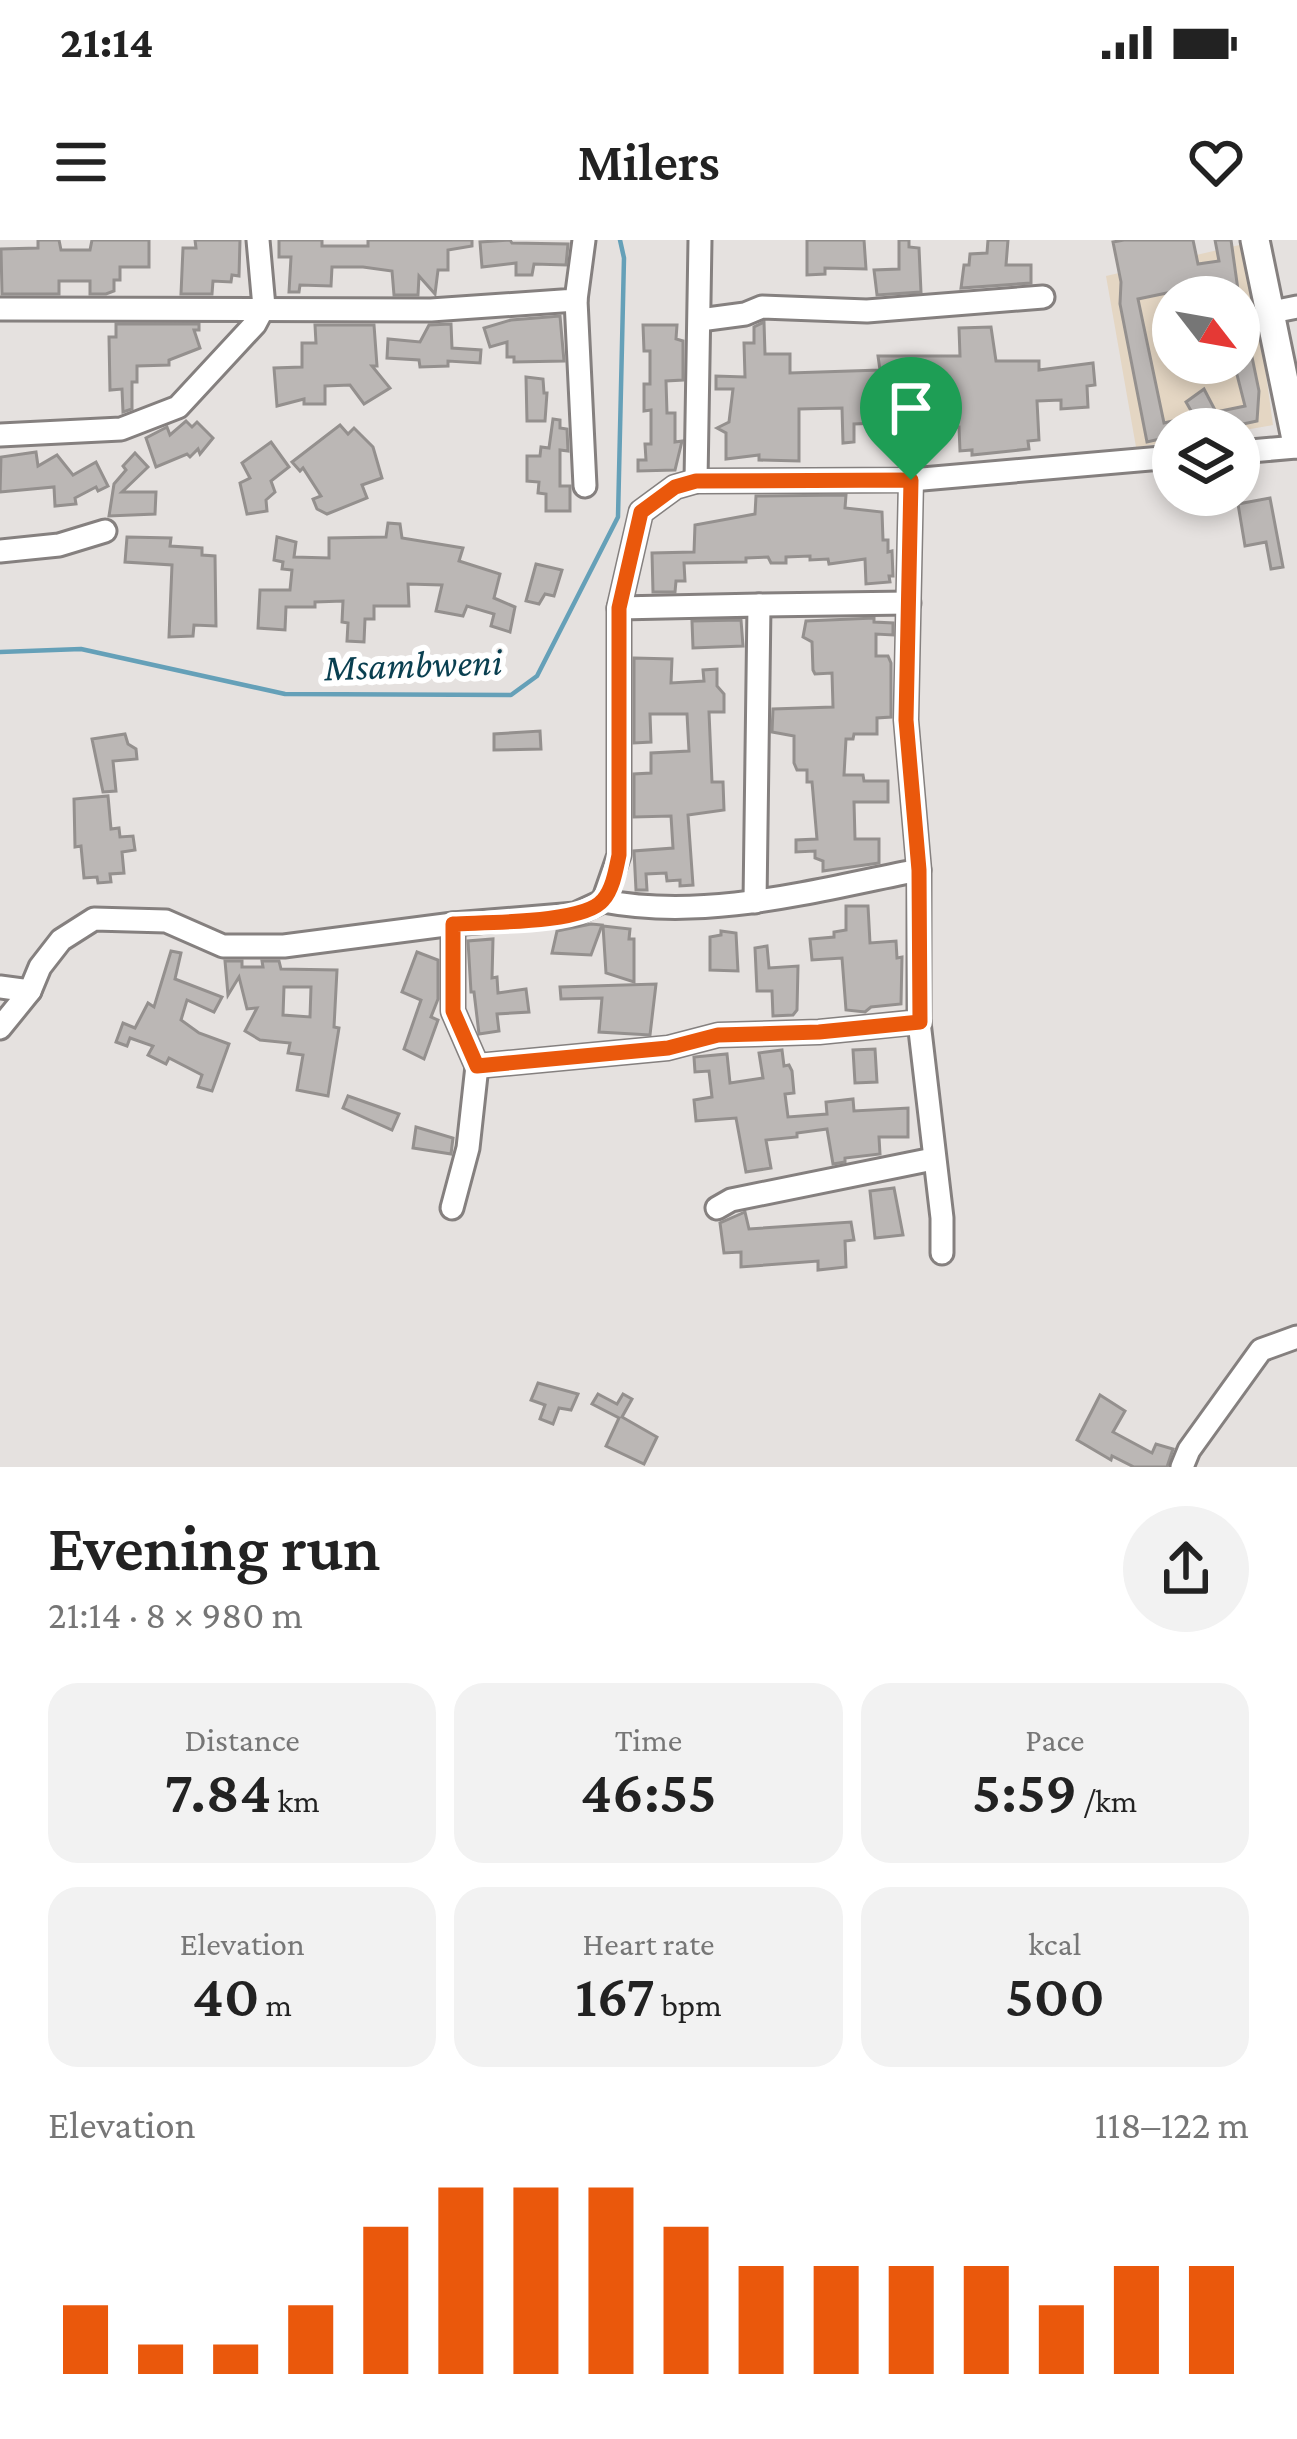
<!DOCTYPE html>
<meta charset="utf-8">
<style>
:root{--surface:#fff;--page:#f2f2f2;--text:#222;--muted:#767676;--accent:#ea580c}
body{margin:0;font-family:"Crimson Pro",serif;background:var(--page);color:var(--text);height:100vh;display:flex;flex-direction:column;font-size:45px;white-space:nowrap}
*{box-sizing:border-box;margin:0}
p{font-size:39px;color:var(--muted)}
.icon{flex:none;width:66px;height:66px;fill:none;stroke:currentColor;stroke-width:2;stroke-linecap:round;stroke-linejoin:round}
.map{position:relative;height:1227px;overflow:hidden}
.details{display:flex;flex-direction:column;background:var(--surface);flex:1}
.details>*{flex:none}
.needle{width:78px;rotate:121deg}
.fabs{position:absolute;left:1152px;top:36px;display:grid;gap:24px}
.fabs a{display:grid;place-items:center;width:108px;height:108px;border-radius:50%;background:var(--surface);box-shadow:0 6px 18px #0003;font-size:60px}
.pin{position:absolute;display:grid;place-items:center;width:102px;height:102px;color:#fff;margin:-123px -51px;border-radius:50% 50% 50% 0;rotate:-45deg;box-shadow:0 0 12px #0007}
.pin .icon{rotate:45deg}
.round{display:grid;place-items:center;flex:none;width:126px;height:126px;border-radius:63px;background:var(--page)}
.summary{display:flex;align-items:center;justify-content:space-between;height:204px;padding:0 48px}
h1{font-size:66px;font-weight:600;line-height:90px}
.figures{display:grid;grid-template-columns:repeat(3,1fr);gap:18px;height:204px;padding:12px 48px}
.figures div{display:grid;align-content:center;border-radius:30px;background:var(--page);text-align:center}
.figures b{font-size:60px;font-weight:600}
.figures small{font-size:33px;font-weight:400}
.figures p{font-size:33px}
.chart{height:336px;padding:24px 48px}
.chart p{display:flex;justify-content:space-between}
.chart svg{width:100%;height:216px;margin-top:12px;stroke:var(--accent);stroke-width:6}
.status{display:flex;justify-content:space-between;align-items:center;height:84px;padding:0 60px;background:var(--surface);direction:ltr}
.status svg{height:33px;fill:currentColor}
header{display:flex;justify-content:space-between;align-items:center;height:156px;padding:0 48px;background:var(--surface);font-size:54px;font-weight:600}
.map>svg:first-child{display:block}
.education{fill:#e4d6c3;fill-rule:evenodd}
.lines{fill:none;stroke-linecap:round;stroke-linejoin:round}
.stream{stroke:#65a0b8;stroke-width:4.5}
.building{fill:#bbb7b5;stroke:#94908e;stroke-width:3;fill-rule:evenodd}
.minor-casing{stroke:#85807f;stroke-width:27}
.major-casing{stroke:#85807f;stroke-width:33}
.minor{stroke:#fff;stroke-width:21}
.major{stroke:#fff;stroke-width:27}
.route-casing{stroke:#fff;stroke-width:24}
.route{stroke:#ea580c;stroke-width:15}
.labels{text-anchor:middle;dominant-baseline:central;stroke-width:12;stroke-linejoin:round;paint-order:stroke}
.water-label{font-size:39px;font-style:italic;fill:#093f50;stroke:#fff}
</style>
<div class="status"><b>21:14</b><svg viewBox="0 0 49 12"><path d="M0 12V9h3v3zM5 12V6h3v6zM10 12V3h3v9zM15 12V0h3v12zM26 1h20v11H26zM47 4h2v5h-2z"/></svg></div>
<header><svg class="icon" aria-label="menu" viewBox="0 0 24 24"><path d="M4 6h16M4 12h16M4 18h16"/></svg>Milers<svg class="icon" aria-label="heart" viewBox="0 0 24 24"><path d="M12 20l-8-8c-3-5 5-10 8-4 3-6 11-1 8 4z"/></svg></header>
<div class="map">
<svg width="1297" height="1227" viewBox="0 0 1297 1227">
<rect width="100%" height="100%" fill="#e5e1df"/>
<path class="education" d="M1248 3 1273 185 1239 191 1173 189V202L1136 207 1106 36ZM1173 57H1239V123H1173Z"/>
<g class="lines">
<polyline class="stream" points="0,412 81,409 285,454 511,455 537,436 618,277 624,18 620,0"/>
</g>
<g class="building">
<polygon points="38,0 59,0 61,10 90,10 92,0 149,0 149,27 120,27 120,40 114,40 114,51 106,54 90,54 90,41 59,41 59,54 2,54 1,9 38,8"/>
<polygon points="195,0 240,0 239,36 232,35 231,42 213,41 212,54 181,54 183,8 196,8"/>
<polygon points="279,0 322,0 322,6 368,6 368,0 472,0 472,6 448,10 448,30 438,30 435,54 419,36 418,55 394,55 392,31 363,27 332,27 331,46 300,45 299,52 289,52 291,17 279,17"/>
<polygon points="510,0 512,3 568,4 566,25 534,24 532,35 516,35 516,23 482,27 480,2"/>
<polygon points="807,0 864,0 866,29 825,28 825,34 807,35"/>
<polygon points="899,0 909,0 909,7 919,8 921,52 877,55 874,30 899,29"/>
<polygon points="988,0 1008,0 1006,25 1031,25 1031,43 961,48 964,25 969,25 970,14 987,13"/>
<polygon points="1124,0 1193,0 1198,24 1219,21 1215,0 1231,0 1239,57 1196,57 1196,50 1186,49 1138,59 1164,183 1194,176 1186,162 1204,149 1216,172 1245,166 1234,123 1239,123 1239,78 1244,78 1259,151 1257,181 1220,189 1173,189 1173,196 1147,202 1120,64 1121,42 1113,2"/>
<polygon points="560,76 564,121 514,122 514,117 507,117 507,102 490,107 484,88 511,80"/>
<polygon points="764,82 765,114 790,114 790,133 880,130 878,116 960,116 959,88 991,87 996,121 1039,121 1039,130 1093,123 1095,145 1087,146 1088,167 1061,169 1061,160 1037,161 1039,200 1028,201 1029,209 972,215 972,210 960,211 959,187 926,189 926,175 921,175 921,169 895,169 894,177 878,178 878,183 854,184 854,202 843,203 842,168 799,169 799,221 759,220 759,215 726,219 726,193 717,188 729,182 733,149 716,149 716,136 745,137 744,103 754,103 754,87"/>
<polygon points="116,84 199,84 199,90 194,90 200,108 169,120 169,125 137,126 137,142 132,142 132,169 123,172 122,149 110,150 109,97 116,97"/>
<polygon points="451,84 452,108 481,110 480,123 448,121 448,126 420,127 419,120 387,118 388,99 420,102 429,85"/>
<polygon points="315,85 374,85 377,126 372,126 390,148 364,164 350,145 325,146 325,164 304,164 304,159 277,166 274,128 302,127 302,103 316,103"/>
<polygon points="643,85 677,85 676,99 683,101 683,140 666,141 667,173 675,173 675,202 682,201 675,230 638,231 638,220 646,220 645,204 651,204 651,170 644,171 644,144 650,144 650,111 644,111"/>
<polygon points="526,137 543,139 544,153 547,153 545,181 527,181"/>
<polygon points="553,179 560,180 560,188 567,189 568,211 560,210 560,246 570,246 570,271 546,271 546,254 538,253 539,242 527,241 527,216 540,216 541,207 549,208"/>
<polygon points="186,181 192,187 197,182 213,198 200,214 198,209 190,217 187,214 156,227 146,198 167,187 170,195"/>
<polygon points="340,185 348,194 354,188 373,207 382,238 362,245 367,258 327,274 317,269 313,259 321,256 303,228 300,231 292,222"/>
<polygon points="271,202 289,227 271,241 275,252 266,260 267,271 247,274 240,243 250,238 242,223"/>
<polygon points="36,212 38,226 57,215 73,235 96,222 108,246 98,251 96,247 75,258 76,264 55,266 54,247 0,252 1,217"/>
<polygon points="135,213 148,227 122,252 156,252 155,274 109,276 114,244 126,230 123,226"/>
<polygon points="846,255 845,268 882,272 883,300 888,300 888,312 892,311 893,336 889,336 890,342 866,344 865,319 829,324 828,319 810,320 810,316 786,317 786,323 771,323 768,317 746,318 746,322 684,323 685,341 676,341 675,352 653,352 652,313 694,312 695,285 755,274 756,256"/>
<polygon points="1270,258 1283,327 1271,329 1266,302 1245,306 1238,264"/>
<polygon points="388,283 400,284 402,298 463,308 459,321 500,334 494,358 515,367 510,392 491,386 494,374 467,366 463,376 436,371 442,345 408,344 409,366 374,366 374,379 365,379 364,402 347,401 348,383 342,382 343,361 315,362 315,367 286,367 285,390 258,388 260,350 290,350 292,330 282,329 283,322 274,320 277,297 296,302 294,317 329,318 329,298 386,297"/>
<polygon points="127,297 171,298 170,306 202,308 202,315 215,316 216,386 194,385 193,396 169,397 172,325 125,322"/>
<polygon points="536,324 562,330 554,356 545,354 539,364 526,361"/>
<polygon points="874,378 874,382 893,383 893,395 876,394 876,416 888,416 891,423 891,477 877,478 877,494 854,494 853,499 846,499 844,535 863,535 864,541 888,541 888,562 854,562 855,599 879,599 879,623 823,631 823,621 815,618 815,611 796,612 796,600 817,599 812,542 807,542 807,530 797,530 794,523 794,496 772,492 773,469 833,467 832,433 815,434 813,430 812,402 803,397 806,381"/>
<polygon points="741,380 743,406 693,408 692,381"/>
<polygon points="634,418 672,419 671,443 704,441 703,430 717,429 717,446 724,454 724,472 709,472 712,542 723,542 724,570 688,575 693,645 680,646 680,640 667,641 666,633 646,634 647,650 636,650 634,611 673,608 671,576 634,577 634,534 651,533 651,513 689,511 687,474 650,474 651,502 634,503"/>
<polygon points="540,491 541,509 494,510 494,494"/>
<polygon points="125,494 128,504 136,509 137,519 113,521 116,551 103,552 92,499"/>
<polygon points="108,556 111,589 119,588 120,597 133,596 135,610 122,612 124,633 110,634 111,642 98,643 97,637 84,638 81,606 75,607 74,559"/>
<polygon points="846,666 868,666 870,703 896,701 897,718 902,717 901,764 871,767 865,772 846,770 842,718 812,720 810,699 834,697 834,692 846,690"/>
<polygon points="591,684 602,685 591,715 552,713 557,691"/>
<polygon points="603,686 630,689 629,699 634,699 634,742 606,733"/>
<polygon points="721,691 736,693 738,731 710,730 710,697 721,695"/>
<polygon points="493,699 492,738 497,737 498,753 526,749 529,772 497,774 499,791 479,794 474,752 471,752 468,701"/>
<polygon points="767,706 769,728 798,726 797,770 793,775 773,776 772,751 757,751 755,708"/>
<polygon points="171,711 181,713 175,739 222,757 214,772 187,760 181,780 199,793 229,804 212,851 198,847 202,835 169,818 166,824 148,815 153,806 130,798 127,806 116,802 123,783 135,788 148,763 154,767"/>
<polygon points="417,712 438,720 438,759 431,777 438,780 424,819 404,809 421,760 402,752"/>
<path d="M225 721H242V727H263L262 721H279L281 729 337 730 334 787 339 788 328 856 297 850 303 815 288 813 290 803 260 800 245 791 257 768 247 769 239 737 228 755ZM284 747H311L310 777 283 775Z"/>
<polygon points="656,744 650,795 599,792 602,758 561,759 560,747"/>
<polygon points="875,809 877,842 855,843 853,810"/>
<polygon points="782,810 784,826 789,825 792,831 794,853 785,854 788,877 827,874 826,862 853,859 854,871 908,868 908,897 879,897 880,914 845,918 845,922 833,924 827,889 797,893 797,897 766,900 771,928 746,932 736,878 696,881 694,860 712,857 709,831 695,832 694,817 727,814 730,843 763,838 759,813"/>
<polygon points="348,856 399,874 392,890 343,868"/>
<polygon points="416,887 453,898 451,914 413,908"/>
<polygon points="894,948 903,995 875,998 870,951"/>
<polygon points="745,972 749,989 851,982 854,1000 845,1001 846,1027 818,1030 818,1021 741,1027 741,1012 724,1013 720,983"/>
<polygon points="538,1143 578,1154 571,1170 559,1168 553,1184 540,1179 545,1165 531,1160"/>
<polygon points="598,1154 617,1164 623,1154 632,1159 622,1177 657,1197 644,1224 606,1206 619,1178 592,1164"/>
<polygon points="1100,1155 1125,1171 1113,1192 1152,1213 1156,1204 1173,1209 1167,1227 1134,1227 1112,1216 1111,1220 1077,1200"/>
</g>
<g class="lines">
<defs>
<g id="minor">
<polyline points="576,60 585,246"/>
<polyline points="0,69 431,70 576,60 584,0"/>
<polyline points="1267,73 1297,67"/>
<polyline points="700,80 745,74 762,67 867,71 1043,57"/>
<polyline points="0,195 121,189 178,167 255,84 264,67 258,0"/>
<polyline points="1239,212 1297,207"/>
<polyline points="911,240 906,480 919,630 919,782 942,978 942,1013"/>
<polyline points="696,241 700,0"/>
<polyline points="0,311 59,305 105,291"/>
<polyline points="759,365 909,363"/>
<polyline points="619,368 759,365 755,662"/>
<path d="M603 661C708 681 816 650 919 630"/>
<polyline points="453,684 453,771 477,826 668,808 718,795 819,792 919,782"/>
<polyline points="0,747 30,751"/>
<polyline points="0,788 30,751 40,727 61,700 94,679 166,681 223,706 284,706 453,684 575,674 603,661 619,615 619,368 641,272 675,247 696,241 911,240 1173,217"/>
<polyline points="452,968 468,908 477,826"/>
<polyline points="717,968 731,960 933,919"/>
<polyline points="1182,1227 1189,1210 1261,1110 1297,1097"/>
</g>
<polyline id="major" points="1255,0 1297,204"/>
</defs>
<use href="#minor" class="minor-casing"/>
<use href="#major" class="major-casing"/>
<use href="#minor" class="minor"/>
<use href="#major" class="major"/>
</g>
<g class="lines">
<defs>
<path id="route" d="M911 240 906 480 919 630 920 782 819 792 718 795 668 808 477 826 453 771V684C485 682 584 684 603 660 613 649 616 629 619 615V368L641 272 675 247 696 241Z"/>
</defs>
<use href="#route" class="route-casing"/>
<use href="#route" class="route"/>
</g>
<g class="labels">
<g class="water-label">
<text transform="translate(413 424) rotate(-2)">Msambweni</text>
</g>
</g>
</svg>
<div class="fabs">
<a><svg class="needle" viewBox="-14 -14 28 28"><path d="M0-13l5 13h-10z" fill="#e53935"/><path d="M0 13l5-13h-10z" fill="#767676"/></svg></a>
<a><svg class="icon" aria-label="layers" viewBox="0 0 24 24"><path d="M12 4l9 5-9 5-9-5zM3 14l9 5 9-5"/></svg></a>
</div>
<div class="pin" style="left:911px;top:240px;background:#1e9e55"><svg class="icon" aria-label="arrive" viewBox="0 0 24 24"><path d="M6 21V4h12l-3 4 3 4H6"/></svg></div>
</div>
<section class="details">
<div class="summary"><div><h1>Evening run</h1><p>21:14 · 8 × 980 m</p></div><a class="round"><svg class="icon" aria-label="share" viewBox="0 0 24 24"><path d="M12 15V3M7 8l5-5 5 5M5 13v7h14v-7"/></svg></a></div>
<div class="figures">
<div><p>Distance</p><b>7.84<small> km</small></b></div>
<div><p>Time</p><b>46:55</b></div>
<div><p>Pace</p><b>5:59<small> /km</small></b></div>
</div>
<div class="figures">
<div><p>Elevation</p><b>40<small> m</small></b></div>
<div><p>Heart rate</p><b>167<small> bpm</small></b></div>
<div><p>kcal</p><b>500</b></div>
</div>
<div class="chart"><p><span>Elevation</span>118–122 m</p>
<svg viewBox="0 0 160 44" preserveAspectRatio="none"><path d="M5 44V30M15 44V38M25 44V38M35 44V30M45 44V14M55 44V6M65 44V6M75 44V6M85 44V14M95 44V22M105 44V22M115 44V22M125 44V22M135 44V30M145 44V22M155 44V22"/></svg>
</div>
</section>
